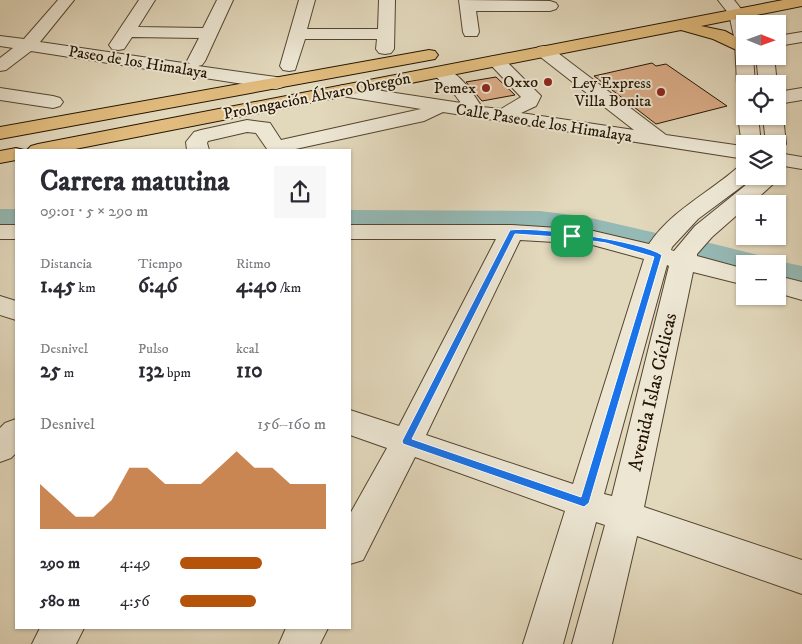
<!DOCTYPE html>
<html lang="es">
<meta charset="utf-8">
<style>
:root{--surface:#fff;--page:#f7f7f7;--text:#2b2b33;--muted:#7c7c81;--accent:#b45309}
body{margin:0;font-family:"IM FELL DW Pica",serif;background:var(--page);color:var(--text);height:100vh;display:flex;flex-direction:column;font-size:19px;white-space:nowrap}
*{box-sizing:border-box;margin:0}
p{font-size:16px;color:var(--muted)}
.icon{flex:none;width:28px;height:28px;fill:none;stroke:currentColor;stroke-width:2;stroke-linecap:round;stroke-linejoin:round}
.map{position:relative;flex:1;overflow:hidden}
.details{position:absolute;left:15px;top:149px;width:336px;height:480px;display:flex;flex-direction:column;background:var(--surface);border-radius:0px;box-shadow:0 1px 4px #0004}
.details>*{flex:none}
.needle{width:32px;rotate:91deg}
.tools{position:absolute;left:736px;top:15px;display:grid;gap:10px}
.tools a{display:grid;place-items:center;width:50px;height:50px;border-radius:0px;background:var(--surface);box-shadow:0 1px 4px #0004;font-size:25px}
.pin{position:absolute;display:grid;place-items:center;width:42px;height:42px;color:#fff;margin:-21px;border-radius:10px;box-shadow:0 2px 8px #0006}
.round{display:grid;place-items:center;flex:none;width:52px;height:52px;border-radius:0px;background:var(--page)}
.overview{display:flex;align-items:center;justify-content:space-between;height:85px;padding:0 25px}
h1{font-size:28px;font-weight:800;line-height:38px}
.metrics{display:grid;grid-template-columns:repeat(3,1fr);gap:8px;height:85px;padding:5px 25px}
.metrics div{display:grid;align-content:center}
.metrics b{font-size:21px;font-weight:800}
.metrics small{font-size:14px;font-weight:400}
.metrics p{font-size:14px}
.chart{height:140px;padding:10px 25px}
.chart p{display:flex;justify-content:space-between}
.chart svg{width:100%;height:90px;margin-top:5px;fill:var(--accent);opacity:.7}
ul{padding:0 25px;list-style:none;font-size:16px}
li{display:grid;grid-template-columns:80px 60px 1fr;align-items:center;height:38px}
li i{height:12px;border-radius:6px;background:var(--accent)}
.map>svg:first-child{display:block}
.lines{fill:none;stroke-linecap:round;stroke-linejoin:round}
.river{fill:#95b9b5;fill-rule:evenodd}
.building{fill:#dbad88;stroke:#241401}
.minor-casing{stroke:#544530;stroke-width:2}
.major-casing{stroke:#241401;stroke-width:2}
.minor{fill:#ece6d3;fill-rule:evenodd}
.major{fill:#e1bc7e;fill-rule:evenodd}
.route{fill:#1a73e8;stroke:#fff;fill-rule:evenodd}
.poi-dot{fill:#8f2418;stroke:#ece6d3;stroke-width:2}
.labels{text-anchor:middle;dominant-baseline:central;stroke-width:4;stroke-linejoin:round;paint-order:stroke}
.far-street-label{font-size:16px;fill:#241401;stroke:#ece6d3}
.far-poi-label{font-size:16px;fill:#241401;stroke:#ece6d3;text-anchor:end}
.street-label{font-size:19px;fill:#241401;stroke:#ece6d3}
</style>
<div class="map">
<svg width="802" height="644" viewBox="0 0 802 644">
<rect width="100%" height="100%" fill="#e2d8bc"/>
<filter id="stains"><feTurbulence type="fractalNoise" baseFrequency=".004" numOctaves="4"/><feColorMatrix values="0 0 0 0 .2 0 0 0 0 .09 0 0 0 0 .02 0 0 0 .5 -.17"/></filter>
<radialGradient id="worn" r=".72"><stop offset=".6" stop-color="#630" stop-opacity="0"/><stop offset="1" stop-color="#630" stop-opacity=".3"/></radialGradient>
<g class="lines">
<g class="river">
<rect x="0" y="209" width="16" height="22"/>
<polygon points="350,210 539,211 582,216 656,233 661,241 656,249 643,252 582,238 539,233 350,232"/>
<polygon points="702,241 758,255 764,264 745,264 745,276 689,261 683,253 689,245"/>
<polygon points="778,261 802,266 802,292 778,285 778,264 766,264"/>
</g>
</g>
<g class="building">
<polygon points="652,63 656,66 666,64 727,106 656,124 594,76"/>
<polygon points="496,77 515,95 482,101 466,82"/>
</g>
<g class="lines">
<defs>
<g id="minor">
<polygon points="58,0 74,0 40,42 190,64 187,61 199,38 132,37 124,49 118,50 112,49 109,45 139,0 155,0 138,27 203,28 217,0 233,0 205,61 202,65 198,66 276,77 283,79 285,83 283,87 276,89 31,51 6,70 0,71 0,58 13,48 0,46 0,36 24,39"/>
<polygon points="299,0 315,0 307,29 378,29 379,0 395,0 394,49 391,53 385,54 379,53 376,49 377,39 305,39 295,70 289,71 283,70 280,66"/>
<polygon points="459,0 550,1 556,3 558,6 556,9 550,11 476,11 479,32 477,36 465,36 463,32"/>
<polygon points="718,0 734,0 745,14 747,24 745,24 745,56 753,56 755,84 745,84 745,89 739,88 737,84 735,41 729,14"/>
<polygon points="802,32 802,42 778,46 778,36"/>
<path d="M544 46 550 47 666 135 742 146 738 116 741 112 745 111V116H758L761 144H745V159L443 112 424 121 291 150 267 149 256 133 247 132 208 141 207 143 209 150H187L186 142 194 132 201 130 247 120 270 123 281 140 421 109 336 95 334 91 336 87 343 85 461 103 455 95 431 72 434 68C454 63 472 92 482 107L501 109 521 97 487 61 490 57 496 56 502 57 541 96 536 106 521 113 634 130 538 55 535 51 538 47Z"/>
<polygon points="756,56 774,56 777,84 759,84"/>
<polygon points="0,88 53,96 60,98 63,102 60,106 53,108 0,100"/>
<polygon points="802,88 802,100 778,104 778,92"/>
<polygon points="778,111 783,116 786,144 783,148 778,150 778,144 766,144 763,116 778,116"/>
<polygon points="778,153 802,157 802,169 778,165"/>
<path d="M745 166V176H754L753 178 698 219 672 247 671 250 674 251 695 226 757 176H778V171L782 176 751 204H745V208L712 237 697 254V256L745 269V285L693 272 644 507 802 560V594L637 536 612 644H572L605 525 596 522 563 644H523L565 511 415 457 363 560 350 564V514L387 448 350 435V410L399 426 496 239H350V225H512L589 230 649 244C671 211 707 194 737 168ZM520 240 589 244 644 259 573 484 426 435ZM667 265 669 266 612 496 604 494Z"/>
<rect x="0" y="225" width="16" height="14"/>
<polygon points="778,276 802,282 802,300 778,293"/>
<polygon points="0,296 16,301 16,320 0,315"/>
<polygon points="16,419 16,453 11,458 0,462 0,428 5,423"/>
<polygon points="40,628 84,628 76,644 32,644"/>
<polygon points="286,628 328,628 320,644 279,644"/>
</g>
<g id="major">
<polygon points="783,0 802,0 802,6 701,26 725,31 745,42 745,53 743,53 713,39 681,30 70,150 27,150 31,146 38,144"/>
<polygon points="429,50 435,51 438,55 435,59 0,139 0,127"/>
<polygon points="16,148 24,150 16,150 16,160 0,163 0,151"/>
</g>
</defs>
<use href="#minor" class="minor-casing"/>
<use href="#major" class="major-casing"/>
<use href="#minor" class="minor"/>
<use href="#major" class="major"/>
</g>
<path class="route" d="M510 230C536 226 642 241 662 255L589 503 584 507 403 444 402 441ZM515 234 572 238 606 243 654 257 581 497 412 439Z"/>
<g class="poi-dot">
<circle cx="548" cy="82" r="5"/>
<circle cx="486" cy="88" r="5"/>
<circle cx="661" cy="92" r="5"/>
</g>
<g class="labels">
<g class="far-street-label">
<text transform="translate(138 62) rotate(9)">Paseo de los Himalaya</text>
<text transform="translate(317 96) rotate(-11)">Prolongación Álvaro Obregón</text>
<text transform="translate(544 123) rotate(9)">Calle Paseo de los Himalaya</text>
</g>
<g class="far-poi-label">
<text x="538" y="82">Oxxo</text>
<text x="651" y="83">Ley Express<tspan x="651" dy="18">Villa Bonita</tspan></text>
<text x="476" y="88">Pemex</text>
</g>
<g class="street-label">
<text transform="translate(653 392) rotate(-77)">Avenida Islas Cíclicas</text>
</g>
</g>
<rect width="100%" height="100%" filter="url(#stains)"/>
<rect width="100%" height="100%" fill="url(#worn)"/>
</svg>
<div class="tools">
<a><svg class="needle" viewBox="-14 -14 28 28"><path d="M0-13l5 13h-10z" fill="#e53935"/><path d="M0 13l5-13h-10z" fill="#7c7c81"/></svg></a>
<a><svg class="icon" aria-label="locate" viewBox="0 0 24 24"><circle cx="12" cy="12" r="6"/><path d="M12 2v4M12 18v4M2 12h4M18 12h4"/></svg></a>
<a><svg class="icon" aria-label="layers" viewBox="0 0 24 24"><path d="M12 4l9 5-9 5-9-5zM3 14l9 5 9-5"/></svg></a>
<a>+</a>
<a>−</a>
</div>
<div class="pin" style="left:572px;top:236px;background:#1e9e55"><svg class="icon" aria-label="arrive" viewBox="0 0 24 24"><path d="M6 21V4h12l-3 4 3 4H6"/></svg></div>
<section class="details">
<div class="overview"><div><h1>Carrera matutina</h1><p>09:01 · 5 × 290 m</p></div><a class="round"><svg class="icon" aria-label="share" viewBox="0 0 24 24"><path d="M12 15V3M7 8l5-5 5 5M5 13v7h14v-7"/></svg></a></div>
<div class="metrics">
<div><p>Distancia</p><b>1.45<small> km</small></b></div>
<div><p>Tiempo</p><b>6:46</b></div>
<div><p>Ritmo</p><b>4:40<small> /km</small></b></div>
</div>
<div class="metrics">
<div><p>Desnivel</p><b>25<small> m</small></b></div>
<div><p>Pulso</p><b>132<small> bpm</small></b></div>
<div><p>kcal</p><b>110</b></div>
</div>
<div class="chart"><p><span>Desnivel</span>156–160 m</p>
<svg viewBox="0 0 160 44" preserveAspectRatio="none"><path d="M0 44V22L10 30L20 38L30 38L40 30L50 14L60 14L70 22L80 22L90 22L100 14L110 6L120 14L130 14L140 22L150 22L160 22V44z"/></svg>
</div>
<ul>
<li><b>290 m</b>4:49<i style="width:56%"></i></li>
<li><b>580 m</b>4:56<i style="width:52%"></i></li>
</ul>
</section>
</div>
